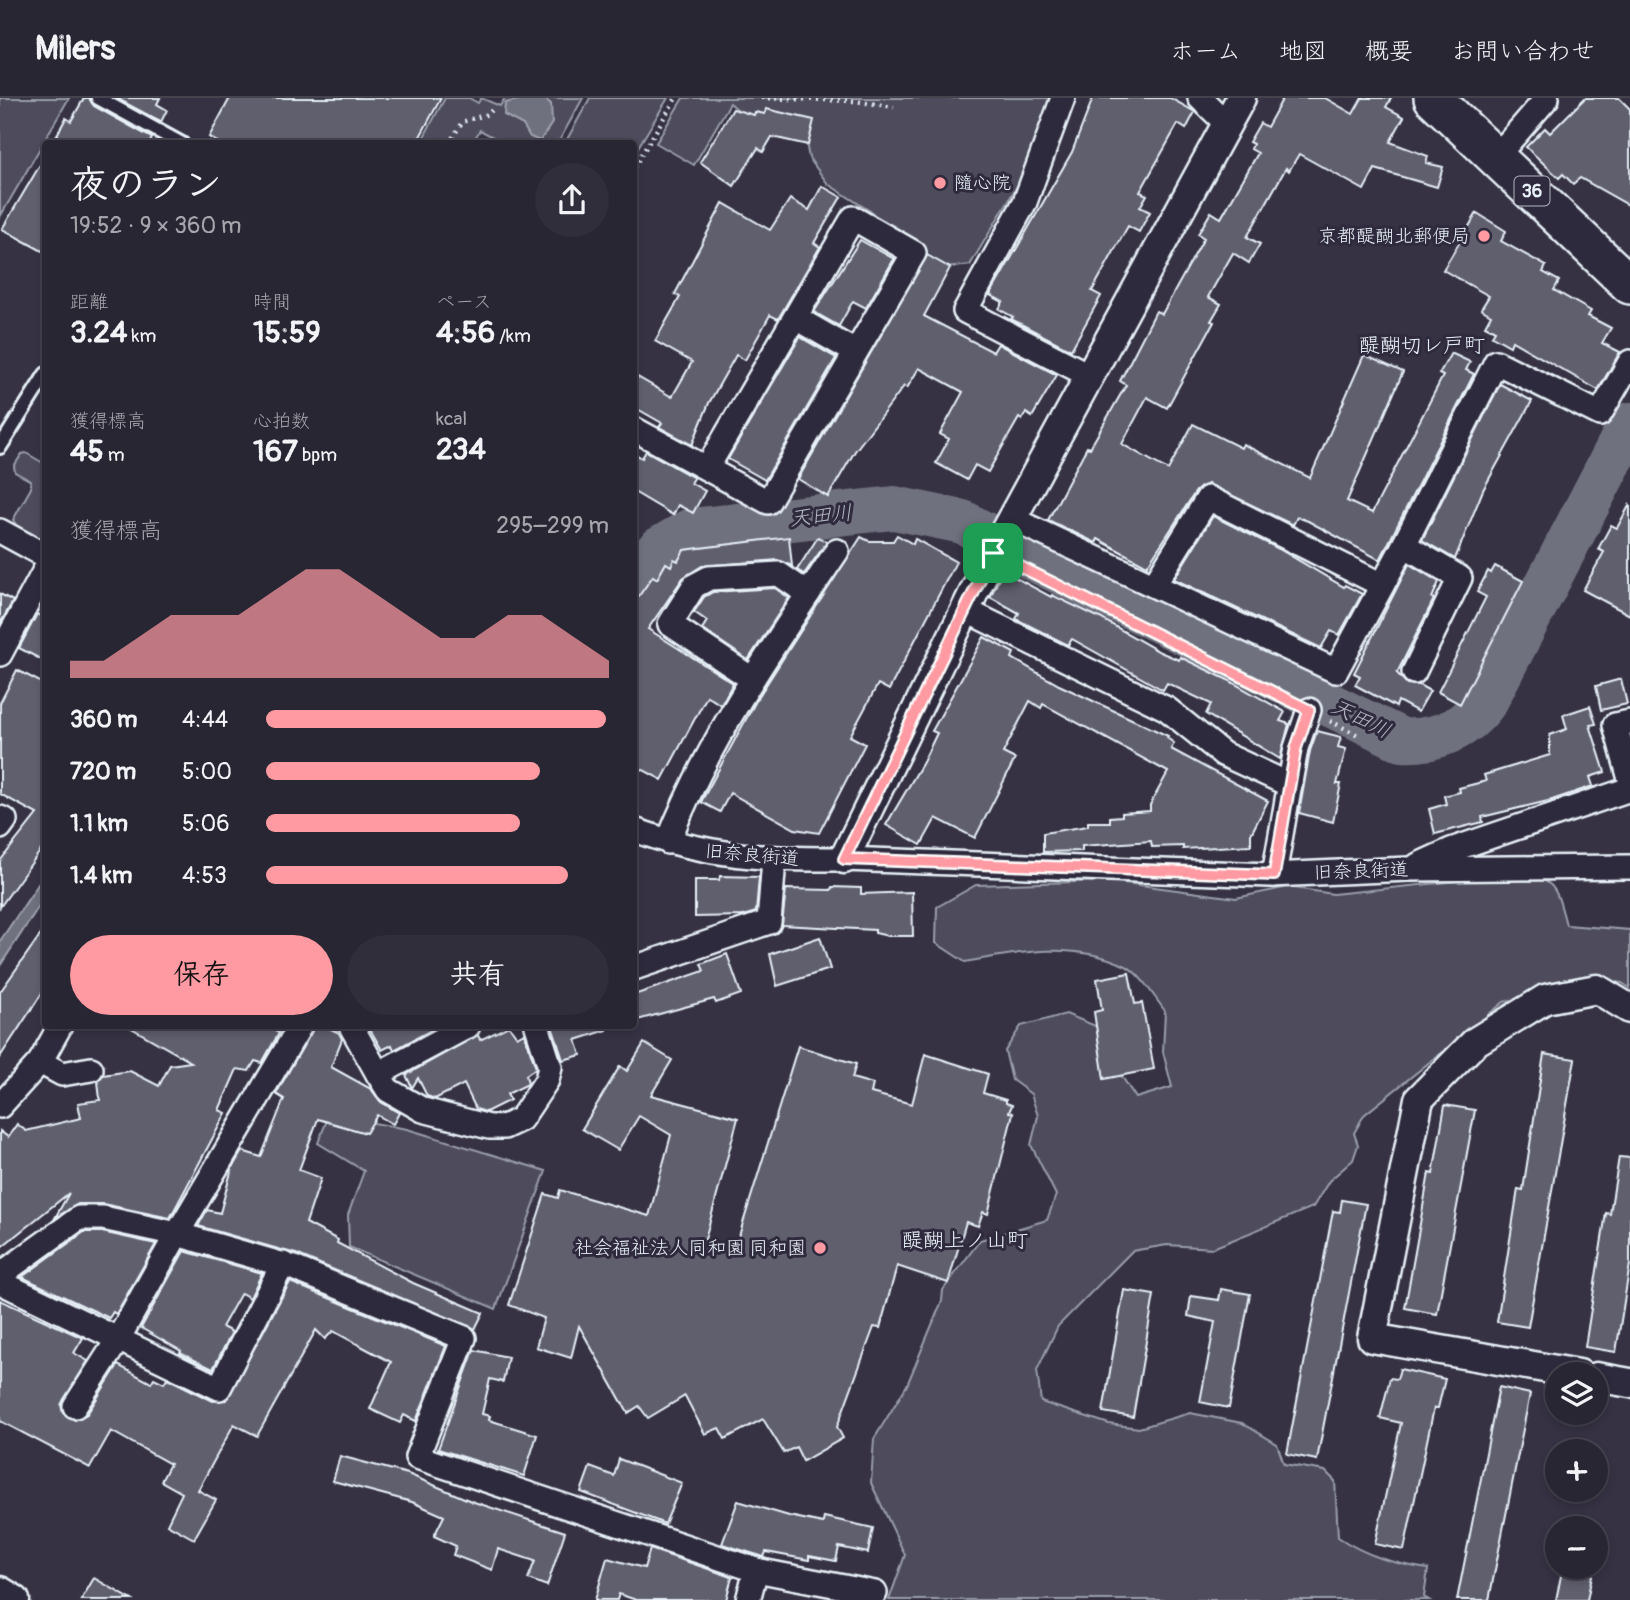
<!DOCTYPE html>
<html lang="ja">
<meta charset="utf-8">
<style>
:root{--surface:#282633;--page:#302e3b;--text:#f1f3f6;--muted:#a5a5ac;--line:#44434e;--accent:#ff9aa2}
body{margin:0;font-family:Pangolin,"Klee One",sans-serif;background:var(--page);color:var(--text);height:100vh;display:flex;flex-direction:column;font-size:26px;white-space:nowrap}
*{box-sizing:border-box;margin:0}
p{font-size:23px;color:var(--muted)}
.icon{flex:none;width:38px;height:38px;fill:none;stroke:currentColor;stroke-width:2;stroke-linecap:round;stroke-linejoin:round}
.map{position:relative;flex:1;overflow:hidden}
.sheet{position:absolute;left:42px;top:42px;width:595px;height:889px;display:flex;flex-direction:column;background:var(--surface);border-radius:7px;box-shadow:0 4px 10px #0003,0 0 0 2px var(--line)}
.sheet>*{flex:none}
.controls{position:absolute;left:1545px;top:1264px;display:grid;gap:14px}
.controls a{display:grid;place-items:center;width:63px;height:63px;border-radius:50%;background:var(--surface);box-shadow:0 4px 10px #0003,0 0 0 2px var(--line);font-size:35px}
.pin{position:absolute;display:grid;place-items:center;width:60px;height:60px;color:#fff;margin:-30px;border-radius:14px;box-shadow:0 4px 10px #0006}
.round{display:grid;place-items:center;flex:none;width:74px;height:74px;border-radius:37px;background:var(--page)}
.summary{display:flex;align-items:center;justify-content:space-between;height:119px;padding:0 28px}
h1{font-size:38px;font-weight:700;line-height:52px}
.figures{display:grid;grid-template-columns:repeat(3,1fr);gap:10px;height:119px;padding:7px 28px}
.figures div{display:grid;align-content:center}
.figures b{font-size:30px;font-weight:700}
.figures small{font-size:19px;font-weight:400}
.figures p{font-size:19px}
.chart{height:196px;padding:14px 28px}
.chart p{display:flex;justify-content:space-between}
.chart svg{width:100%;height:126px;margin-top:7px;fill:var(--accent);opacity:.7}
.cta{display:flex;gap:14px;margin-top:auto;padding:14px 28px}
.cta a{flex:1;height:80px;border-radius:42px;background:var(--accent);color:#111;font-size:28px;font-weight:700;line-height:80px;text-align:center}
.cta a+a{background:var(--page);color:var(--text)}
ul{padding:0 28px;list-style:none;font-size:23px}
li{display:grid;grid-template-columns:112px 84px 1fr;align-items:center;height:52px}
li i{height:18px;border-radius:9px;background:var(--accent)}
header{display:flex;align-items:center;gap:42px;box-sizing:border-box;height:98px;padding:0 35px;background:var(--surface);border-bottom:2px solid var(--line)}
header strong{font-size:33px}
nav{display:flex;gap:38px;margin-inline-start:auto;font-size:24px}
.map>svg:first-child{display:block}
.green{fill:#4d4b5c;stroke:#9a9eaa;stroke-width:2}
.water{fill:#70717f;stroke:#a0a4af;stroke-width:2}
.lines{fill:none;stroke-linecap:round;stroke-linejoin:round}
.river{stroke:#70717f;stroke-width:44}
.building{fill:#605e6e;stroke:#e8f1f8;stroke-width:2}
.service-casing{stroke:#e8f1f8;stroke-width:18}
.minor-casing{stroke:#e8f1f8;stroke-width:28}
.tertiary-casing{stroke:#e8f1f8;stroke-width:33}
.primary-casing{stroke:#e8f1f8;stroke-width:42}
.path{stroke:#e8f1f8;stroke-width:4.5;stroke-dasharray:2 5;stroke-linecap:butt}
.service{stroke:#2f2a3d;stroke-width:12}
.minor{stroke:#2f2a3d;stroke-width:23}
.tertiary{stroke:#2f2a3d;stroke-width:28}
.primary{stroke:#2f2a3d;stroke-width:37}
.route-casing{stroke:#fff;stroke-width:14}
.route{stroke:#ff9aa2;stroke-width:9}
.poi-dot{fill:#ff9aa2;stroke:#2f2a3d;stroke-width:2.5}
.labels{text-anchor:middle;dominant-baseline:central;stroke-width:6;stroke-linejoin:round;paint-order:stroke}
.shield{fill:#2f2a3d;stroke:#b0b5c0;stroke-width:2}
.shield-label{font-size:18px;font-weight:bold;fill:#e8f1f8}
.poi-label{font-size:19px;fill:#e8f1f8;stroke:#2f2a3d;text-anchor:end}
.street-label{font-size:19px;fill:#e8f1f8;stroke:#2f2a3d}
.neighbourhood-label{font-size:21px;fill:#e8f1f8;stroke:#2f2a3d}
.water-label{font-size:21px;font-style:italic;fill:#b2b7c2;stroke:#2f2a3d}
</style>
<header>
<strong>Milers</strong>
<nav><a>ホーム</a><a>地図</a><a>概要</a><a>お問い合わせ</a></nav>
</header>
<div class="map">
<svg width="1630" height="1502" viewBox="0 0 1630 1502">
<rect width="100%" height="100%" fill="#363244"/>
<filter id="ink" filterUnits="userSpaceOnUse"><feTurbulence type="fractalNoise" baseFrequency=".0143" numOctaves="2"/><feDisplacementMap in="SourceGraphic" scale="14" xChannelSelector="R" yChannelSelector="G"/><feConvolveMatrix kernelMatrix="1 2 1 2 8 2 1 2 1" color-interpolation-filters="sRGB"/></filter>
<g filter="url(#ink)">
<g class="green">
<polygon points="0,0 69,0 0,119"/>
<polygon points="445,0 469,0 478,5 481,0 500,8 505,0 583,0 558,45 504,45 480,32 472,45 420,46"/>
<polygon points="590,0 668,0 634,56 634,46 565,45"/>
<polygon points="683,0 1051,0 1026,73 970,167 947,170 926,166 893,147 873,115 828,86 809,60 803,29 745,18 730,5 694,67 656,45"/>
<polygon points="26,355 45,366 45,443 17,428 13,422 31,390 31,383 15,374 14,368 22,356"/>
<path d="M1506 778C1554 781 1554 780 1566 827L1630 832V890L1622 885 1588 881 1504 904 1364 1017 1354 1035 1358 1047 1353 1062 1329 1083 1313 1109 1213 1150 1167 1147 1132 1153 1058 1228 1037 1272 1041 1304 1109 1326 1139 1330 1190 1315 1242 1325 1277 1346 1284 1366 1325 1373 1335 1383 1338 1439C1366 1458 1395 1466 1428 1471L1424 1499 1429 1502H889L905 1457 871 1385 874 1341 907 1287 942 1203 943 1192 980 1142 1047 1122 1056 1097 1031 1047 1038 1018 1031 996 1012 982 1005 953 1021 928 1066 916 1098 929 1113 965 1136 1000 1172 989 1163 954 1165 913C1155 900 1140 875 1126 868 1075 843 1018 854 965 864L936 845 937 809 976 787 1110 783 1236 800 1288 789 1333 796Z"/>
<polygon points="329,1017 407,1031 546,1073 496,1211 349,1149 348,1117 364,1073 318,1045"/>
</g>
<g class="water">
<polygon points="526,0 544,0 551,6 552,25 540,43 530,39 523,27 504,17 505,5"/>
<polygon points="45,776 45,799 0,868 0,843"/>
</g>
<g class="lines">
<path class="river" d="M634 477 659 451 691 432 894 410 963 424 1024 457 1402 642C1436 644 1466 631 1486 603L1630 326"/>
</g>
<g class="building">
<polygon points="84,0 89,0 94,8 152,40 149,46 52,46 66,20 71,23"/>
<polygon points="116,0 160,0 157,6 167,12 161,24"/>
<polygon points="230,0 441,0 416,46 221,46 209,39"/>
<polygon points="1093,0 1170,0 1195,14 1186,31 1178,26 1140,94 1147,97 1140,109 1150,114 1139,134 1128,128 1092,193 1101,198 1071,252 1011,221 1013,219 999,211 1003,204 990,197 1072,54"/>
<polygon points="1283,0 1325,0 1353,16 1362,0 1391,0 1386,9 1404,19 1390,44 1428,58 1426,65 1443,69 1437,89 1375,71 1364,92 1299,56 1289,73 1286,70 1247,139 1260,146 1249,165 1233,155 1208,199 1221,206 1211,223 1214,224 1167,310 1147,299 1122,346 1168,372 1193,326 1241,350 1243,346 1310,380 1364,257 1403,274 1347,403 1372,415 1443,278 1439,276 1451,255 1470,264 1466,272 1474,276 1380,462 1308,423 1297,419 1293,427 1208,386 1196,393 1147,468 1098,441 1096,445 1048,422 1087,349 1090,350 1126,287 1120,283 1156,213 1162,216 1204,140 1198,136 1211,114 1221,120 1258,55 1251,51 1253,46 1249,44 1260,25 1267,29"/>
<polygon points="1585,0 1619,0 1630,11 1630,108 1580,80 1573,86 1563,76 1559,80 1526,49 1545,30 1550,35"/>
<polygon points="733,11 754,17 755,14 765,16 766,11 814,22 808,47 772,39 763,54 758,50 734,88 700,64"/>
<polygon points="46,57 46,155 2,131"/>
<polygon points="822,88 841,99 814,145 820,149 778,221 770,217 745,262 736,257 709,305 692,347 659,329 662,325 634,309 634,277 672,299 692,264 655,243 680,199 675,196 723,105 770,132 790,101 809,112"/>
<polygon points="1477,115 1506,133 1501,143 1546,168 1543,174 1559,183 1554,192 1591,213 1588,218 1611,230 1602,245 1620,254 1598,292 1512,243 1510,248 1492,238 1495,233 1485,228 1491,217 1481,211 1489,198 1443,172"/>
<polygon points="860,142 894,161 866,210 853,203 839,228 814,214"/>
<polygon points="927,157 950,170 924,218 993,254 998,246 1057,277 1032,319 1026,315 1022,322 1019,320 988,374 975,367 967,382 936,365 949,341 940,336 963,294 919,270 907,290 904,288 855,353 828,399 798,381"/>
<polygon points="800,239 836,260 765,382 728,361"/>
<polygon points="1500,286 1532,303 1483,392 1455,461 1422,442"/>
<polygon points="646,353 694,380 691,385 705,393 693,415 678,407 673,417 634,394 634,355 642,360"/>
<polygon points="1630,406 1630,517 1583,492 1604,454 1598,451 1611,427 1617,430"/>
<polygon points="1213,418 1279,451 1344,489 1345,487 1362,496 1339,537 1331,533 1321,550 1174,481"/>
<polygon points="897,437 913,446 915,441 956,464 889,592 878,586 850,638 865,646 819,735 795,731 730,695 720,714 701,704 757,601 861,439 869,443 893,443"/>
<polygon points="789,439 792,468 778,462 702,468 683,480 648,531 733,585 721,607 707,598 662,682 634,667 634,505 653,478 657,481 666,465 671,468 674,461 678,463 684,452"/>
<polygon points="818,439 827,444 804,476 797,472"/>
<polygon points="1409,466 1439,484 1432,500 1434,501 1397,575 1407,586 1419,587 1430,593 1418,614 1398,603 1396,609 1355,587 1360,578 1354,575"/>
<polygon points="1495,468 1523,483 1460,606 1438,594 1486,499 1477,494 1488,473 1491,475"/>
<polygon points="1003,473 1051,499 1052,497 1100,520 1160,554 1179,562 1180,559 1228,582 1285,614 1280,623 1289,626 1280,661 1206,616 1211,606 1167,585 1163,592 1072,541 1068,547 1016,521 1019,515 990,499"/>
<polygon points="775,490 789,500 748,562 702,531 707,523 694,514 704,499 713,494"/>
<polygon points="0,496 13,503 0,526"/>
<polygon points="37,516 46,520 46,564 19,550"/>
<polygon points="984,539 1014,555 1012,560 1059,587 1168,638 1167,640 1174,645 1171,651 1268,703 1251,736 1251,747 1183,751 1183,748 1152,749 1151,743 1082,748 1082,753 1043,754 1043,735 1088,728 1088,724 1110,724 1110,719 1122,718 1122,715 1150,713 1150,707 1168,674 1043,606 1041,610 1030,603 1003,655 1015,661 975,740 936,720 921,747 886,727 922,666 937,635 932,633"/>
<polygon points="17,572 46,587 46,745 0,809 0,763 37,716 0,696 0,605"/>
<polygon points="1621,581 1627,606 1601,612 1596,588"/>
<polygon points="1590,608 1596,626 1590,627 1605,674 1590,679 1593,688 1552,702 1482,719 1483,724 1435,736 1429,711 1446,706 1444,698 1460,694 1459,690 1486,683 1484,677 1550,657 1550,637 1567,631 1563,617"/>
<polygon points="1317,633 1341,639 1338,649 1346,651 1337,686 1341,686 1333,724 1299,715 1310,653"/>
<polygon points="720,778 759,779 756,814 743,818 695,819 695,782 719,782"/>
<polygon points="832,789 861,790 861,796 912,794 913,838 888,838 875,835 875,832 782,827 786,791 831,792"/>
<polygon points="46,829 46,889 0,959 0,894"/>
<polygon points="820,839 830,871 777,888 770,856"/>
<polygon points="727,856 741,896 716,905 714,901 634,923 634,897 704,873 701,866"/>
<polygon points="1129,875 1135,906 1142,905 1154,971 1104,981 1094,914 1102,912 1097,881"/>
<polygon points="128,928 266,928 279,935 262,965 255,963 249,973 237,971 219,1012 226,1015 170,1120 103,1106 78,1106 55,1120 69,1095 0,1150 0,1033 8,1039 17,1026 26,1033 81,1020 78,1005 100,1002 98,983 103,977 130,973 159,988 170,967 191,964"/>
<polygon points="314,928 325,928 339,935 342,941 331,969 371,991 381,1004 399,1015 393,1026 377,1017 366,1035 318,1021 299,1072 321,1080 306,1125 338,1142 337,1145 413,1185 483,1215 475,1231 296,1156 198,1128 207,1112 220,1115 232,1070 242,1053 261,1059 284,1001 276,996"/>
<polygon points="368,928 439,928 394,952 392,947 382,952"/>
<polygon points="509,928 517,939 524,935 536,970 526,977 528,986 507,996 510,1002 486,1014 476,1011 464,986 435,1001 427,998 418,980 412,990 406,977 478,937 480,942"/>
<polygon points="552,928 606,928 607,932 576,942 581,957 563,962"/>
<polygon points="644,945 672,962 651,997 738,1020 704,1145 734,1154 798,948 856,966 852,980 873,986 871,995 912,1006 925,956 988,976 983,995 1006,1002 1006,1005 1012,1007 1009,1014 1013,1015 988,1116 983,1114 978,1128 966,1124 948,1185 897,1168 880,1230 874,1229 837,1329 843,1340 803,1363 796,1349 784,1355 763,1321 725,1341 719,1330 705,1336 685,1298 648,1320 639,1308 628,1315 579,1228 571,1260 536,1249 544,1220 509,1207 545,1096 558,1100 560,1092 649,1118 671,1037 639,1018 618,1052 582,1031 620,968 627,973"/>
<polygon points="1544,956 1575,961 1528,1229 1497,1224 1518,1091 1523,1092"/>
<polygon points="1445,1007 1475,1012 1437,1216 1405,1210 1429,1075 1433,1076"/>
<polygon points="1619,1059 1630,1060 1630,1166 1616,1254 1585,1249 1606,1115 1610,1116"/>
<polygon points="1342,1102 1366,1106 1317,1362 1287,1356 1333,1113 1340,1114"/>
<polygon points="84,1134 102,1134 156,1146 116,1216 113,1214 109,1220 22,1179"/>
<polygon points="184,1153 262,1175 250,1200 241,1195 222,1229 232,1234 213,1271 180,1255 181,1253 141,1230"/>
<polygon points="290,1184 446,1248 416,1323 404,1317 400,1325 370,1311 391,1264 333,1233 325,1241 316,1232 257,1338 234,1326 198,1392 216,1402 194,1441 167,1426 182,1395 161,1383 170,1366 111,1333 90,1370 0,1323 0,1202 83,1240 74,1255 88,1263 61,1307 63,1315 75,1322 87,1316 118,1267 151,1285 154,1280 164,1285 167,1280 213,1303 226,1302"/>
<polygon points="1221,1191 1250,1196 1229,1310 1200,1304 1215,1224 1188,1218 1191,1198 1219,1202"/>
<polygon points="1124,1192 1154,1197 1133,1319 1103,1314"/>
<polygon points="474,1252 508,1259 503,1284 490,1281 482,1316 490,1318 489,1322 537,1337 524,1378 438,1351"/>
<polygon points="1400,1271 1445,1281 1438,1310 1434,1310 1404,1452 1375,1446 1401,1325 1380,1320 1390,1280 1397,1281"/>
<polygon points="1499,1289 1530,1296 1489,1502 1457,1502"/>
<polygon points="340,1358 408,1376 471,1403 565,1434 547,1488 528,1481 535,1463 498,1451 492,1472 453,1457 456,1448 434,1438 444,1418 412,1404 333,1383"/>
<polygon points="619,1361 682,1385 665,1426 581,1394 590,1369 614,1378"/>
<polygon points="738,1403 789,1418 823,1425 824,1419 873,1430 868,1455 839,1449 836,1463 809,1458 809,1462 766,1454 764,1459 722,1446"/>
<polygon points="650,1451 732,1479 726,1502 636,1502 619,1496 617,1502 595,1502 607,1460 644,1470"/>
<polygon points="1563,1468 1594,1468 1587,1502 1556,1502"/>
<polygon points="94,1480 132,1502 81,1502"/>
</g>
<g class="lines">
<defs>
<g id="service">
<polyline points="98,0 182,46"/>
<polyline points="0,349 46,276"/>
</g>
<g id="minor">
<polyline points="1063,0 1025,104 965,213 1090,278"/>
<polyline points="1200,0 1227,26"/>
<polyline points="1496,59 1547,0"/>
<polyline points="796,220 855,254"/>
<polyline points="634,331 768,404 914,155 853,120 707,370"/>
<polyline points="1012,421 1336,573 1404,447 1496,264 1600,316 1630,264"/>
<polyline points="0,433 46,458"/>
<polyline points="1404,447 1460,480 1414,574"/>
<polyline points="1154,487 1208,400 1382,487"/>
<polyline points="965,512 1167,611 1223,656 1290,687"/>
<polyline points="0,556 46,470"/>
<polyline points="752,581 670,526 694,488 709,480 779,476 808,496"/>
<polyline points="1630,624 1615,627 1630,681"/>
<polyline points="0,720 5,722 0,729"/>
<path d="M634 732C706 758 767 762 844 761L1270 777 1409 771 1630 769"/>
<path d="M668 744C710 638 774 547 837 453"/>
<polyline points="1418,767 1451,752 1630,691"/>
<polyline points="1274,777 1296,650 1309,612"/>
<polyline points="634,870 769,824 774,762"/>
<polyline points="351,928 378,976 468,928"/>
<polyline points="40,964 62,976 91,971"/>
<polyline points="378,976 388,992 423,1012 489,1029 504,1029 521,1021 547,982 550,969 537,928"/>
<polyline points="0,1008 40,964 60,928"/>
<polyline points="0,1177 79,1120 103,1120 177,1136 291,1169 464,1240 417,1359 756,1472 748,1502"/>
<polyline points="0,1184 219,1290 283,1166"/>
<polyline points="75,1308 117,1243 177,1136 300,928"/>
<polyline points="756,1472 875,1495"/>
</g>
<g id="tertiary">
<polyline points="844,761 993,455 1241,0"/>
<polyline points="1579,1276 1372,1240 1419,1001 1475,944 1545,901 1597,891 1630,911"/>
<polyline points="1596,1279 1630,1285"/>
<polyline points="0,1493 15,1502"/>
</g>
<polyline id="primary" points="1433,0 1630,187"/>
</defs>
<use href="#service" class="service-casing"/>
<use href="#minor" class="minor-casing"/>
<use href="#tertiary" class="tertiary-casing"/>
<use href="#primary" class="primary-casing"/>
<g class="path">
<polyline points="761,0 855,3 894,9"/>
<polyline points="449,46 462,24 488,16 494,10"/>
<polyline points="634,69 676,0"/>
<polyline points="1013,465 1291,603"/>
<polyline points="1330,623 1360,638"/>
</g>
<use href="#service" class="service"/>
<use href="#minor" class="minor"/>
<use href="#tertiary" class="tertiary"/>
<use href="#primary" class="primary"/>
</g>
</g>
<g class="lines" filter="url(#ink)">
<defs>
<polygon id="route" points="993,455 1309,612 1296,650 1274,777 844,761"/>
</defs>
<use href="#route" class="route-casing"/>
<use href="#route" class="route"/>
</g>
<g class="poi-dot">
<circle cx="940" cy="85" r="7"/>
<circle cx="1484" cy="138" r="7"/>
<circle cx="820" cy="1150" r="7"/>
</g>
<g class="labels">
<rect class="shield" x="1514.5" y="78.5" width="35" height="29" rx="5"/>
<g class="shield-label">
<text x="1532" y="93">36</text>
</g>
<g class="poi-label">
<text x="954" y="85" text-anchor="start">隨心院</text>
<text x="1470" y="138">京都醍醐北郵便局</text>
<text x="806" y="1150">社会福祉法人同和園 同和園</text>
</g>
<g class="street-label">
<text transform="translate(752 757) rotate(5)">旧奈良街道</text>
<text transform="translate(1361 773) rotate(-2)">旧奈良街道</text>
</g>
<g class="neighbourhood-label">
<text x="1422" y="247">醍醐切レ戸町</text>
<text x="965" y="1142">醍醐上ノ山町</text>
</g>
<g class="water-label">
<text transform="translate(821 418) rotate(-6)">天田川</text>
<text transform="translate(1361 621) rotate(26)">天田川</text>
</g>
</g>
</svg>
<div class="controls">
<a><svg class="icon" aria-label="layers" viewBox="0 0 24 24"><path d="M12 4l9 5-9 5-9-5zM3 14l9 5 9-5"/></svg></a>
<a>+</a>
<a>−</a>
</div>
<div class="pin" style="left:993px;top:455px;background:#1e9e55"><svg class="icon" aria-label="arrive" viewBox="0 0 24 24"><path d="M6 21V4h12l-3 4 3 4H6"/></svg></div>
<section class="sheet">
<div class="summary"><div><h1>夜のラン</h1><p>19:52 · 9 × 360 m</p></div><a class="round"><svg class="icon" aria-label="share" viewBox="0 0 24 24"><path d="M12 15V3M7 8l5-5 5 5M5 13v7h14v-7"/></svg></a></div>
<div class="figures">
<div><p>距離</p><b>3.24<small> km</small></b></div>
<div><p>時間</p><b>15:59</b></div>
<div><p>ペース</p><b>4:56<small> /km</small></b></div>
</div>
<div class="figures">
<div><p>獲得標高</p><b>45<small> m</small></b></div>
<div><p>心拍数</p><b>167<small> bpm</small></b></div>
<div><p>kcal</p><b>234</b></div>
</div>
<div class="chart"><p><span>獲得標高</span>295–299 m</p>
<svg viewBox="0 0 160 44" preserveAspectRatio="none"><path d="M0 44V38L10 38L20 30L30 22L40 22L50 22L60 14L70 6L80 6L90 14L100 22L110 30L120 30L130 22L140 22L150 30L160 38V44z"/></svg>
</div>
<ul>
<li><b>360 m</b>4:44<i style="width:99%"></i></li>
<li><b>720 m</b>5:00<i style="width:80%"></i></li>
<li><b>1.1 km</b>5:06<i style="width:74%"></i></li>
<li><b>1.4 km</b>4:53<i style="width:88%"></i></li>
</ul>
<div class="cta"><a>保存</a><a>共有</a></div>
</section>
</div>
